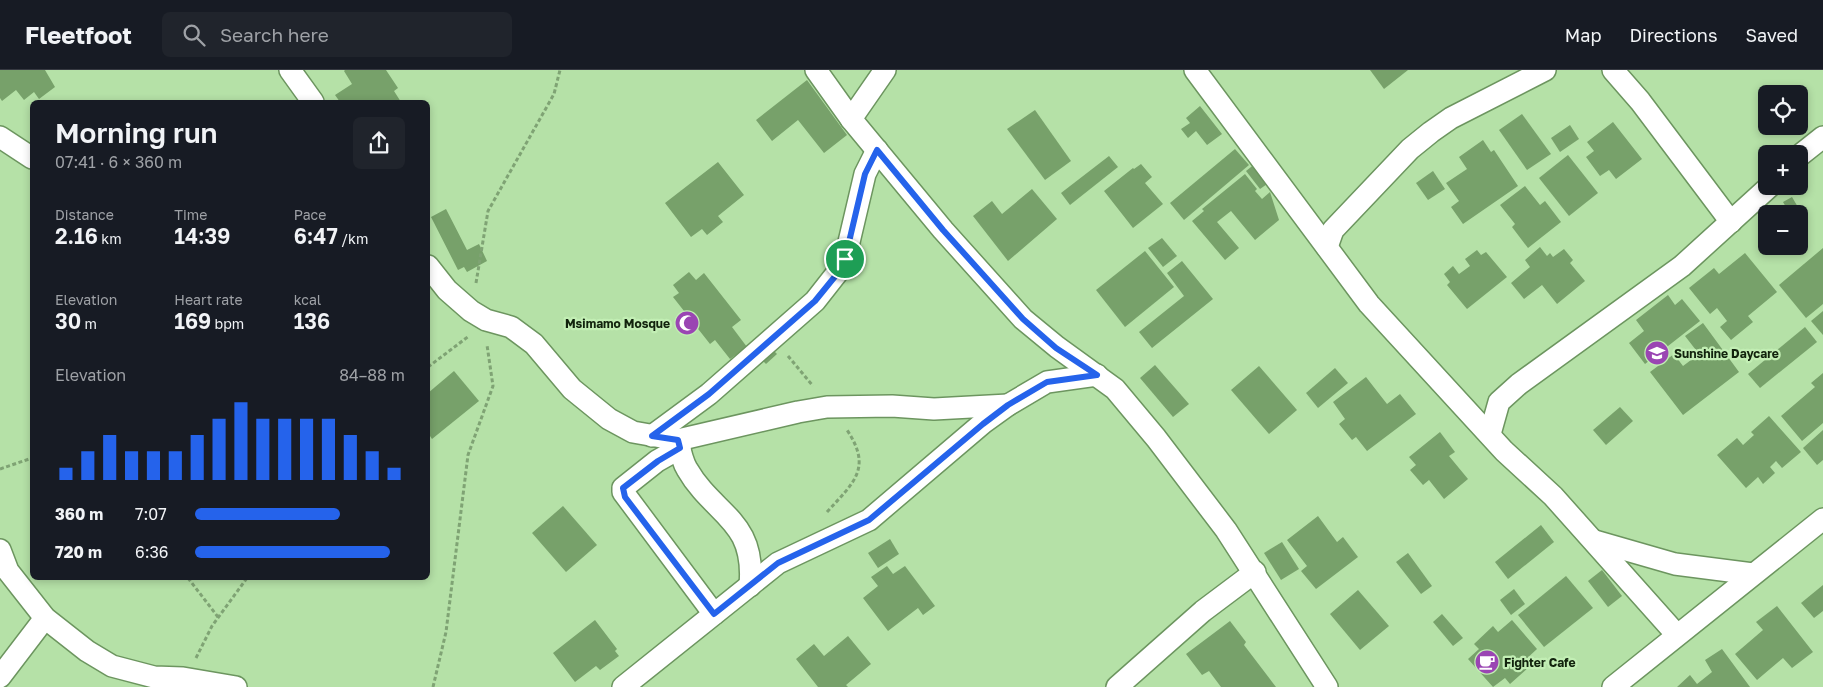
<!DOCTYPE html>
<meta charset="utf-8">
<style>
:root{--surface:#171b24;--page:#20242c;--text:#f1f3f6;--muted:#9ea1a6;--line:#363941;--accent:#2563eb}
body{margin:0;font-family:"Golos Text",sans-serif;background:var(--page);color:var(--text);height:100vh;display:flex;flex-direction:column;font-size:19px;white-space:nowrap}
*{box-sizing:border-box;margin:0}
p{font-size:16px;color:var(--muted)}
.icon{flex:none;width:28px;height:28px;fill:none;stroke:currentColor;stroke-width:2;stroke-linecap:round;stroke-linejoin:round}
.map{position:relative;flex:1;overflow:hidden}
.drawer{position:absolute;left:30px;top:30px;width:400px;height:480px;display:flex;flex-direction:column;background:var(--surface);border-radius:8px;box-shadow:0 2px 8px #0003}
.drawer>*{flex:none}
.controls{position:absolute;left:1758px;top:15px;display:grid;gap:10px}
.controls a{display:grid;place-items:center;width:50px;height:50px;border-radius:8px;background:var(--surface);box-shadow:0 2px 8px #0003;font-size:25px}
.pin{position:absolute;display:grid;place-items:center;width:42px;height:42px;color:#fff;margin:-21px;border:2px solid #fff;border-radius:50%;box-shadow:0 1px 5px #0007}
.round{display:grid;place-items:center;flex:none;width:52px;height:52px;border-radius:8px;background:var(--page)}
.headline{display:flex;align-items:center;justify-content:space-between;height:85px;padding:0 25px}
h1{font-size:28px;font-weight:600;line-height:38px}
.stats{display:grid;grid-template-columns:repeat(3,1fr);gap:8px;height:85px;padding:5px 25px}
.stats div{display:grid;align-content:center}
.stats b{font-size:21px;font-weight:600}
.stats small{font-size:14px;font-weight:400}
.stats p{font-size:14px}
.chart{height:140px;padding:10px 25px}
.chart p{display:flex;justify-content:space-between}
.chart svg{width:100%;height:90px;margin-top:5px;stroke:var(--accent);stroke-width:6}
ul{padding:0 25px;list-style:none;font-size:16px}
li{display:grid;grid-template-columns:80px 60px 1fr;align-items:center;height:38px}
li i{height:12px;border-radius:6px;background:var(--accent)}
header{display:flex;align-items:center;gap:30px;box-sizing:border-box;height:70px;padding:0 25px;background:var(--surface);border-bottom:1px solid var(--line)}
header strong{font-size:24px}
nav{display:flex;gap:28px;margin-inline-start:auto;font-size:18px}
.search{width:350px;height:45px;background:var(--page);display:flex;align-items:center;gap:12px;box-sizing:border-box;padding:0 18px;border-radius:8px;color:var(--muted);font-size:19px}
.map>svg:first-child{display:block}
.building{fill:#77a16a}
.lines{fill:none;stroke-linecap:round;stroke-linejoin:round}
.street-casing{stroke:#6c955f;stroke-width:24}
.path{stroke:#7fa374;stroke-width:3;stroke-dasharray:4 2.5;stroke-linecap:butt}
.street{stroke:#fff;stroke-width:21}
.route-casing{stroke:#fff;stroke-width:10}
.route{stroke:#2563eb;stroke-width:6}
.labels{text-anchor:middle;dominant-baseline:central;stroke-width:4.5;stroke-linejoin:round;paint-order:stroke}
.poi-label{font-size:12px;font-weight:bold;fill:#12230d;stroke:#c2eeb4;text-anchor:start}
</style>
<header>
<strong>Fleetfoot</strong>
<div class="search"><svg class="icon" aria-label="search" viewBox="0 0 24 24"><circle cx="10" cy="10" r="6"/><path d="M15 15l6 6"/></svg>Search here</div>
<nav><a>Map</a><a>Directions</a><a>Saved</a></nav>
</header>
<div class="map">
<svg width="1823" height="617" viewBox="0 0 1823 617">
<rect width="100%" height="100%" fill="#b5e1a7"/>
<g class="building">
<polygon points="0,0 45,0 55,17 39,29 34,22 24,30 16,20 2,31 0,28"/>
<polygon points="345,0 386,0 398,18 394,21 401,32 340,32 335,25 352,14 344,1"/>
<polygon points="1370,0 1408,0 1384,19"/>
<polygon points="807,10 847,65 824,83 798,50 772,71 756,50"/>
<polygon points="1200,36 1222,64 1207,75 1196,61 1188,68 1181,59 1190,53 1186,48"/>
<polygon points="1035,40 1071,91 1045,110 1007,59"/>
<polygon points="1522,44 1551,84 1527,100 1499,60"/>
<polygon points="1613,52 1642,89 1616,109 1609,100 1600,106 1586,87 1594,81 1587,72"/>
<polygon points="1570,55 1579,69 1560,82 1551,68"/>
<polygon points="1483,70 1491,82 1494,80 1518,116 1463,154 1451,137 1459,131 1446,113 1467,99 1459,87"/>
<polygon points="1235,79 1249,95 1184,150 1170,133"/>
<polygon points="1568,85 1598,123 1569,146 1539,108"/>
<polygon points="1109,86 1118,97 1070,135 1061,123"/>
<polygon points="718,92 744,125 718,146 723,152 707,165 702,159 691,167 665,133"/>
<polygon points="1256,93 1270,112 1260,119 1246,101"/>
<polygon points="1141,94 1152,107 1145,113 1163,134 1133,158 1104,121 1133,98 1134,99"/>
<polygon points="1433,101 1445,119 1428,130 1416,113"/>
<polygon points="1245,104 1257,119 1255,121 1262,129 1270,122 1279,150 1255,170 1231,141 1217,152 1239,178 1225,190 1192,151 1204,141 1202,139"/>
<polygon points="1525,116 1540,135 1545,131 1561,152 1528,178 1512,157 1515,154 1500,135"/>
<polygon points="1032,119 1057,149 1008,191 973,146 992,131 1002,144"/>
<polygon points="1792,127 1805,149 1799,153 1799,144 1790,144 1783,132"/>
<polygon points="446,139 467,180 479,174 487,191 467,202 464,197 458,200 431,147"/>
<polygon points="1162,168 1177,186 1163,197 1148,178"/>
<polygon points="1540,177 1547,186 1550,183 1553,187 1564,179 1573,190 1570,193 1585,211 1557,234 1542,215 1524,229 1511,213 1530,197 1525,190"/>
<polygon points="1823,178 1823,234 1806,248 1779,215"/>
<polygon points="1477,180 1481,185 1486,182 1507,207 1467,239 1447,215 1450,212 1444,204 1453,196 1459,204 1470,196 1465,189"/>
<polygon points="1145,181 1174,217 1125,257 1096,220"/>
<polygon points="1745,183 1777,222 1748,246 1753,252 1731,270 1720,257 1727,251 1717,238 1710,244 1689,218 1714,198 1719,204"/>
<polygon points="1182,191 1213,229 1152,278 1139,262 1184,226 1167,203"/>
<polygon points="689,202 696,210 704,203 741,250 732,257 747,277 730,289 715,270 710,274 673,227 679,223 673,215"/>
<polygon points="1668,225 1675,235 1682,229 1700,251 1645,294 1629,273 1644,261 1636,250"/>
<polygon points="1823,241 1823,265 1811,251"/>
<polygon points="1703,253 1739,302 1683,345 1650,302 1674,284 1683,296 1699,284 1685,266"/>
<polygon points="1805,257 1817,272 1760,318 1748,304"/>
<polygon points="768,275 777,284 766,294 757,285"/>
<polygon points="1155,295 1189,334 1173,347 1140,308"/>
<polygon points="1259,296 1297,340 1269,364 1231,320"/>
<polygon points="1335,298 1348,313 1318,338 1306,323"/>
<polygon points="454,301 479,331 432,369 428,363 428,323"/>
<polygon points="1823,303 1823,353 1802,371 1781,346 1815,317 1811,313"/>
<polygon points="1366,307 1387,334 1400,324 1416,344 1367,381 1356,367 1352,370 1339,354 1345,349 1333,332"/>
<polygon points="1620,337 1633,351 1606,375 1593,360"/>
<polygon points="1769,346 1801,382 1782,398 1776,391 1770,397 1775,403 1763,414 1758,407 1746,418 1717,385 1737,368 1743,375 1754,365 1751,362"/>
<polygon points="1823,360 1823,390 1817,395 1803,378"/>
<polygon points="1440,362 1455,382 1449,386 1468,409 1444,429 1429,410 1423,415 1410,400 1416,395 1409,387"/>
<polygon points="563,436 597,475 566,502 532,463"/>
<polygon points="1318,446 1337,472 1343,467 1358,487 1316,519 1301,501 1307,496 1287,470"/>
<polygon points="1541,455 1554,472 1508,509 1495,492"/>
<polygon points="890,469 899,484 878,498 868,483"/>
<polygon points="1282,472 1299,499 1281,510 1264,483"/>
<polygon points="1408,483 1432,516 1421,524 1396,492"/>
<polygon points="887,496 893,504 905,496 935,536 923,545 918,538 888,561 863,528 878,516 871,507"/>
<polygon points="1602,500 1622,526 1608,537 1588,511"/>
<polygon points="1566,506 1593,538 1544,577 1518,545"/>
<polygon points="1823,515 1823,541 1814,548 1801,533"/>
<polygon points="1514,519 1525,534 1511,545 1500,530"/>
<polygon points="1358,520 1389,556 1360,580 1330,544"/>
<polygon points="1777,536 1813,582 1792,598 1783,588 1757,610 1735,584 1763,560 1756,552"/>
<polygon points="1442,544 1463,568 1453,576 1433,552"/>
<polygon points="595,550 617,579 615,581 619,586 600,600 596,596 575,612 553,583"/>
<polygon points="1512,550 1537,579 1524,591 1529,597 1510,614 1505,608 1493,617 1468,589 1479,579 1474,574 1493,556 1498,562"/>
<polygon points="1230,551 1246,572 1244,575 1276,617 1221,617 1209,601 1202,605 1186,584"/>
<polygon points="848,566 871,594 846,615 848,617 818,617 796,589 814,574 824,586"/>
<polygon points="1722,579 1750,617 1677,617 1690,605 1697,614 1712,602 1705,590"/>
</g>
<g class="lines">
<defs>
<g id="street">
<polyline points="290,0 313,32"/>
<polyline points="816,0 851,49 943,160 1023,249 1057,277 1115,319 1156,368 1226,460 1327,617"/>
<polyline points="1195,0 1369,234 1504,381 1553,426 1677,565"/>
<polyline points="1613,0 1640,31 1731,152"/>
<polyline points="851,49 885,0"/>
<polyline points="0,67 32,88"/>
<polyline points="1799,86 1823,67"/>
<polyline points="1327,177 1333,160 1410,79 1431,62 1451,48 1545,0"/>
<polyline points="428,196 447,220 471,241 486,250 511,257 534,274 572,319 609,349 633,362 678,370 798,342 827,337 892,336 934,339 1008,335"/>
<polyline points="1490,364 1499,332 1519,314 1682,196 1770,116"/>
<polyline points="652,366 709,324 815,231 837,203 845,189 865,104 877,80"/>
<path d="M678 370C680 380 682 391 687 399 714 446 756 449 750 516"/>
<polyline points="680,378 657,391 623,418 623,422 714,544"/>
<polyline points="1595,471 1675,494 1753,504"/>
<polyline points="0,480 8,501 45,548 87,581 112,596 154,607 183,608 236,617"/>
<polyline points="0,607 45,548"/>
<polyline points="623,617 778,493 869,450 983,353 1008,335 1047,312 1097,305"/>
<polyline points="1117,617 1203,541 1255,502"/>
<polyline points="1613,617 1823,449"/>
</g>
</defs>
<use href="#street" class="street-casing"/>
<g class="path">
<polyline points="476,213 488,141 554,24 560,0"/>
<polyline points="788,286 813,316"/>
<polyline points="428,297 469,266"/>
<polyline points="0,399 32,388"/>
<path d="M827 442C853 413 873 399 847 360"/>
<polyline points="188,508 218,547"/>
<polyline points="196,588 212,556 247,508"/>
<polyline points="433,617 446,562 468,385 493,316 487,275"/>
</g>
<use href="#street" class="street"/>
</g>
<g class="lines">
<defs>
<polygon id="route" points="877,80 943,160 1023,249 1056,278 1097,305 1047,312 1008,335 983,354 869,450 778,493 714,544 625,427 623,418 658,391 680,378 678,370 652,366 709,324 815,231 837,204 845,189 865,104"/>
</defs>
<use href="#route" class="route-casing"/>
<use href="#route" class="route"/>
</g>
<defs>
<symbol id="mosque-disc" viewBox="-11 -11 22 22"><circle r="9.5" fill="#9a45b3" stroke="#c2eeb4"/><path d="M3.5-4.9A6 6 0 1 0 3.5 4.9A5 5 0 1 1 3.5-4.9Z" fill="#fff"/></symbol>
<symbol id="school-disc" viewBox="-11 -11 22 22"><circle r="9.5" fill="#9a45b3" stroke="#c2eeb4"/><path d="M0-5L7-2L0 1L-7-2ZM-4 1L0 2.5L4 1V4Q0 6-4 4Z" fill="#fff"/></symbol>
<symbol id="cafe-disc" viewBox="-11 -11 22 22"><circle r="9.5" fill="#9a45b3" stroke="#c2eeb4"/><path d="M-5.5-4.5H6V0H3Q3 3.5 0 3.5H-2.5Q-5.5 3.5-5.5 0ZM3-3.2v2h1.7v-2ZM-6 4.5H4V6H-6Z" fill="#fff"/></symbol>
</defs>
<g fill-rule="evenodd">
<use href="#mosque-disc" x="673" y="239" width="28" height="28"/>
<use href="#school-disc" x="1643" y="269" width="28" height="28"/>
<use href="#cafe-disc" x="1473" y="578" width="28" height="28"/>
</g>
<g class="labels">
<g class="poi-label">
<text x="670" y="253" text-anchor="end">Msimamo Mosque</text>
<text x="1674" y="283">Sunshine Daycare</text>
<text x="1504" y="592">Fighter Cafe</text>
</g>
</g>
</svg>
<div class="controls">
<a><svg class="icon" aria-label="locate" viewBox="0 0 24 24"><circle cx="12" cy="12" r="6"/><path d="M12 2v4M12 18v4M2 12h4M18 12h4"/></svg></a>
<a>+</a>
<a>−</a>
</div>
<div class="pin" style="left:845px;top:189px;background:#1e9e55"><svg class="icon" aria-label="arrive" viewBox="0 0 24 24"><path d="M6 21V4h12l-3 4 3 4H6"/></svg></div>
<section class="drawer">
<div class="headline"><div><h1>Morning run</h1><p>07:41 · 6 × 360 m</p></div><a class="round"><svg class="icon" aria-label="share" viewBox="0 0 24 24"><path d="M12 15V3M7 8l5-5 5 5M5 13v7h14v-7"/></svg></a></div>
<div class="stats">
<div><p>Distance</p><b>2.16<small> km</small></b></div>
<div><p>Time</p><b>14:39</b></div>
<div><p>Pace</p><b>6:47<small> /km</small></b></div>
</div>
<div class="stats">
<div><p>Elevation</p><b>30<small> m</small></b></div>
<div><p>Heart rate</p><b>169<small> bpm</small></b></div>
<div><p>kcal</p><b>136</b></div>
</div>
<div class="chart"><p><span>Elevation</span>84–88 m</p>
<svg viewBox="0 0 160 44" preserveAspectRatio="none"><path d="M5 44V38M15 44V30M25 44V22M35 44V30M45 44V30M55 44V30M65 44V22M75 44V14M85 44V6M95 44V14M105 44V14M115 44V14M125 44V14M135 44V22M145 44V30M155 44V38"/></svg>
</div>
<ul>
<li><b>360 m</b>7:07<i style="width:69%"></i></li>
<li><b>720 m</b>6:36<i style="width:93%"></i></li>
</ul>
</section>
</div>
